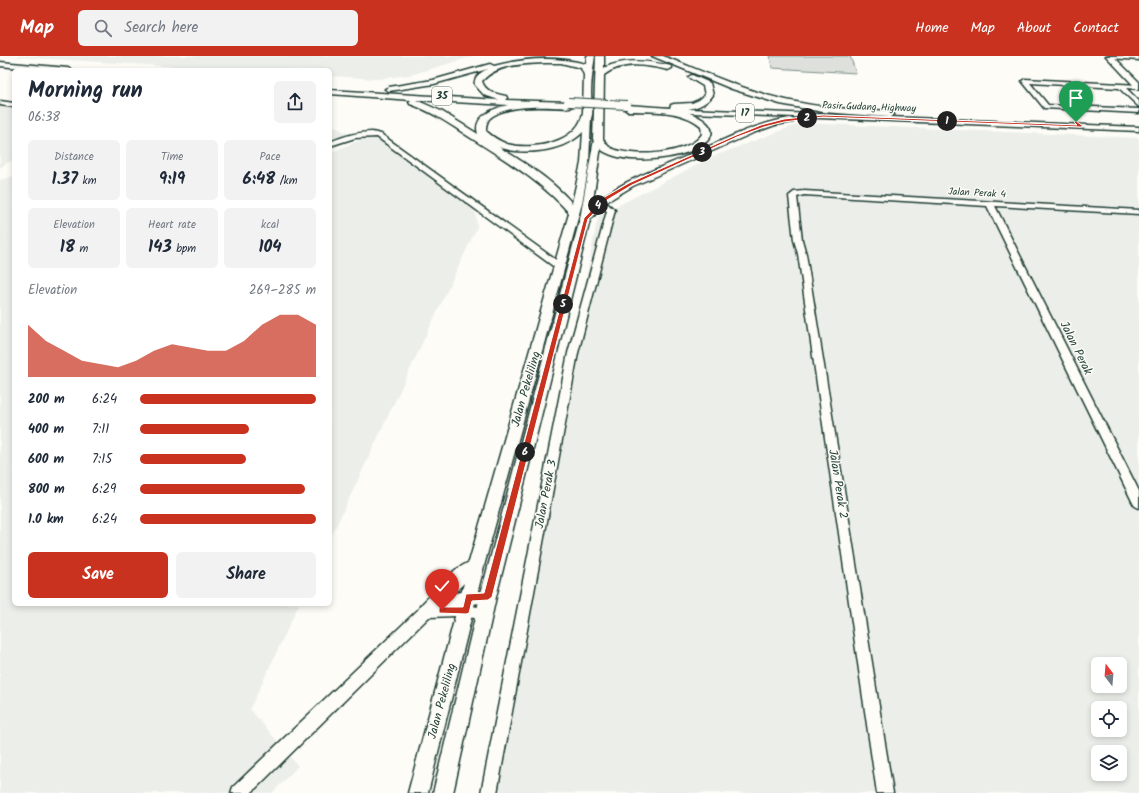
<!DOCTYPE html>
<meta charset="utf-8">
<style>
:root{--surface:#fff;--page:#f2f2f3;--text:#1f2937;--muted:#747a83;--accent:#c8321e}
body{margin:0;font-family:Kalam,sans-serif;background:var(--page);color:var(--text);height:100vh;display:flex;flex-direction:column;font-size:15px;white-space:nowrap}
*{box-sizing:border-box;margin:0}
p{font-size:13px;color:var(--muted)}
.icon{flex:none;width:22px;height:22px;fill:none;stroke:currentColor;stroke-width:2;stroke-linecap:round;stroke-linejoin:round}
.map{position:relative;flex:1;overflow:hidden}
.sheet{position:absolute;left:12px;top:12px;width:320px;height:538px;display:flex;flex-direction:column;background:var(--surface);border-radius:6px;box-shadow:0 2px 6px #0003}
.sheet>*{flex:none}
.needle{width:26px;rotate:344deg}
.buttons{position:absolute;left:1091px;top:601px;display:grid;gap:8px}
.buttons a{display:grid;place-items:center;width:36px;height:36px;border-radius:6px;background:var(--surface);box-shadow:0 2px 6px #0003;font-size:20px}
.pin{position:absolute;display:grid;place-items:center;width:34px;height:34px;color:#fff;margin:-41px -17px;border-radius:50% 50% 50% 0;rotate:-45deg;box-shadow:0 0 4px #0007}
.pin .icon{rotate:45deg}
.km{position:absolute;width:20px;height:20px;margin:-10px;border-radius:50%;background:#222;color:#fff;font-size:11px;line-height:20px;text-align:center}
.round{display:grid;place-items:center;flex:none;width:42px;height:42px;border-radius:6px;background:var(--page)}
.overview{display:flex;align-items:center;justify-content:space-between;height:68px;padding:0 16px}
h1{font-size:22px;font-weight:700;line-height:30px}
.stats{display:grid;grid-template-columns:repeat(3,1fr);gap:6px;height:68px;padding:4px 16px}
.stats div{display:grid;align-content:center;border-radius:6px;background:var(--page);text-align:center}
.stats b{font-size:17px;font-weight:700}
.stats small{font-size:11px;font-weight:400}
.stats p{font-size:11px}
.chart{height:112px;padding:8px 16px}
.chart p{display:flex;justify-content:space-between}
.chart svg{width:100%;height:72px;margin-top:4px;fill:var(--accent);opacity:.7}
.primary-button{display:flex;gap:8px;margin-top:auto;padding:8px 16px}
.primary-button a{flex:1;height:46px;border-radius:6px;background:var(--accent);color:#fff;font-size:16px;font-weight:700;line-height:46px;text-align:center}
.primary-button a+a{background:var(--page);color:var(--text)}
ul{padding:0 16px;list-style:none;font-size:13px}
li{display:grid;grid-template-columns:64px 48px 1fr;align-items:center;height:30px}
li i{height:10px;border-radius:5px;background:var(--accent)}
header{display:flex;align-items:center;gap:24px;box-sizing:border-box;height:56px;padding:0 20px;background:var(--accent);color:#fff}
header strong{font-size:19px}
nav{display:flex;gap:22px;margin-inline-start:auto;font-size:14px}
.search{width:280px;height:36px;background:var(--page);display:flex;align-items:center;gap:10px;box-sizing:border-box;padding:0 14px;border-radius:6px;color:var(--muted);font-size:15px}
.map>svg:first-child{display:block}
.built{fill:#eceee9;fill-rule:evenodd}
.green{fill:#dde0db;stroke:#7e8e88}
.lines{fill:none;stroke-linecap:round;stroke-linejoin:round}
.minor-casing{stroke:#1f3d34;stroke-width:3}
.major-casing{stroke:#1f3d34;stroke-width:3}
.highway-casing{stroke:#1f3d34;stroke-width:3}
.minor{fill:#fdfcf7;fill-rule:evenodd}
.major{fill:#fdfcf7;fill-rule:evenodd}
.highway{fill:#fdfcf7;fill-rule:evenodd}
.highway-bridge-casing{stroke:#1f3d34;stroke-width:10;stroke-linecap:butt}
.highway-bridge{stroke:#fdfcf7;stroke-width:8}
.route{fill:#c8321e;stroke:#fff}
.labels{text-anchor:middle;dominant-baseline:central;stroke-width:3;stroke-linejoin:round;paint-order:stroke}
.far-street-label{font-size:10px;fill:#1f3d34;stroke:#fdfcf7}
.shield{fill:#fdfcf7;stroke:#62766e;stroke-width:1}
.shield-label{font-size:11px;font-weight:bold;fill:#1f3d34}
.street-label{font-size:12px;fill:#1f3d34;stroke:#fdfcf7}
</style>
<header>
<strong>Map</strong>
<div class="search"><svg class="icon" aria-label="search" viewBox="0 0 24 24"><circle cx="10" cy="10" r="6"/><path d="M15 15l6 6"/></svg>Search here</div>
<nav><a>Home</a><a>Map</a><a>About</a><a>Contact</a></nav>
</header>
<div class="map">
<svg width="1139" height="737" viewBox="0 0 1139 737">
<rect width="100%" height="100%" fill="#fdfcf7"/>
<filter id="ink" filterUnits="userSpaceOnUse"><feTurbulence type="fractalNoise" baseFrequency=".025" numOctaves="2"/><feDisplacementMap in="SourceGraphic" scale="8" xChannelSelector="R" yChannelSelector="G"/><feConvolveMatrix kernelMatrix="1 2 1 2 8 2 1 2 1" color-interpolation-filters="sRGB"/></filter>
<g filter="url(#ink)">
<g class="built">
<polygon points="3,0 474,0 410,19 378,23 330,20 330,14 228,14"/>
<polygon points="0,45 14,46 14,105 6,107 0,112"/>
<path d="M801 67 1139 82V737H488L598 160 714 100ZM1098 608H1120V630H1098ZM1098 652H1120V674H1098ZM1098 696H1120V718H1098Z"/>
<polygon points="330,68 356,82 330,94"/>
<polygon points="371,82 382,84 475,151 477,171 330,483 330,97 355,86"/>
<polygon points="14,120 14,548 299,548 250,653 298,710 272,737 0,737 0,124"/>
</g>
<polygon class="green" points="770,0 850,0 856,17 772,12"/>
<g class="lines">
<defs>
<g id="minor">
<polygon points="1106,0 1139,0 1139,4 1109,2"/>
<polygon points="1025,23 1139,29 1139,33 1126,32 1139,45 1139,51 1119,32 1030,27 1048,49 1139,53 1139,57 1044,52 1022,25"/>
<polygon points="0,45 14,47 14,51 0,49"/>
<path d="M372 76 381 78 563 209 564 211 563 213H557L377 81 355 82 330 90V86C344 80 357 76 372 76Z"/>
<polygon points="804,135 1139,154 1139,158 995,150 1139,435 1139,452 1135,450 1133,447 987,150 804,139 797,141 802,184 806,198 893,737 877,737 798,198 794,184 789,140 794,136"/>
<polygon points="598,145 604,145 615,154 578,297 497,737 481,737 568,297 607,155 598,149"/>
<polygon points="469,535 488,535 493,537 495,541 493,545 488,547 461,548 489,553 491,557 489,561 484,563 456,560 429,561 251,737 231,737 233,731 421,551 440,539"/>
</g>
<g id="major">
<polygon points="1106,0 1113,0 1139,26 1139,32 1136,32"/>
<polygon points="664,52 1139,71 1139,75 667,56 664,56"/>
<polygon points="584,59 587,59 591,61 589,107 582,147 484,510 428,737 408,737 464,527 432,560 426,562 420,560 418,555 420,550 455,514 469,506 572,147 581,107"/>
<path d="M790 62 794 64 793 66 775 69 753 77 633 130 608 145 590 164 496 541 453 737H433L480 541 580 163 594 83 598 81 602 83 592 151C617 126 653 115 685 101 719 86 753 68 790 62Z"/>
</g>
<g id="highway">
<path d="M587 0H595C593 12 591 25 591 37 591 44 593 52 592 59 585 94 526 102 499 91 528 109 559 128 579 156L574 159 570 158C542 126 507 105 471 82 451 69 433 56 410 48L409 46 411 44 330 38V34L499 44 484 39 475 29C473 21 481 16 488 13L434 28 389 35 385 33 389 31 433 24 490 8 494 10C524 2 556 0 586 8ZM545 7H561L581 12 584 19 583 56C579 87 532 95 507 88 499 85 493 81 486 75 486 71 486 67 489 63 505 47 549 51 570 52L574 49 570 46 505 44 507 42 506 40C496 38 485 36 482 25 497 8 524 8 545 7ZM416 44 508 49C495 52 472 60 478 78L441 55Z"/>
<path d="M596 0H604V12C626 2 648 5 671 10L672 12 668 14C646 9 623 5 604 19L603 83C605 86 607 90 611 92 632 102 689 99 702 78L701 70C681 53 652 56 627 55L623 52 627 49 670 52 671 49 674 48 692 47 699 44 705 39 703 30 688 21 692 19 710 27 713 39C705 50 693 53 680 54 698 58 729 74 699 91 678 104 625 109 603 95 599 92 596 87 593 83Z"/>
<path d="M652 0H663C707 17 749 37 796 46 827 53 859 53 890 55L894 58 890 61 823 56 780 48 732 33Z"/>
<polygon points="0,6 68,12 72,14 41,14 0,10"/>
</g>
</defs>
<use href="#minor" class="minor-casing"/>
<use href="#major" class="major-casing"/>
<use href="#highway" class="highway-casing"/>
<use href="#minor" class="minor"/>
<use href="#major" class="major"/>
<use href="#highway" class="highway"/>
<defs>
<polyline id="highway-bridge" points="568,46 627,49"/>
</defs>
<use href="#highway-bridge" class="highway-bridge-casing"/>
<use href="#highway-bridge" class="highway-bridge"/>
</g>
</g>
<polygon class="route" points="823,59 1077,69 1074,66 1076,65 1083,70 1081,71 823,61 784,66 764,71 737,81 632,129 607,144 588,163 492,541 488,544 472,545 469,557 466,558 439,557 439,552 442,551 463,551 466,538 484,537 584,162 603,142 629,127 734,80 761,69 784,63"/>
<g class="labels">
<g class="far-street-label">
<text transform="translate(869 51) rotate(2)">Pasir Gudang Highway</text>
<text transform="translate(977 137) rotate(3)">Jalan Perak 4</text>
</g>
<g class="shield">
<rect x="432" y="31" width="20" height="18" rx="3"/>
<rect x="736" y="48" width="18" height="18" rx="3"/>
</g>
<g class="shield-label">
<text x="442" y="40">35</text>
<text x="745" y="57">17</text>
</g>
<g class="street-label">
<text transform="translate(1076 292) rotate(64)">Jalan Perak</text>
<text transform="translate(526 333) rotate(-74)">Jalan Pekeliling</text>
<text transform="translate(838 428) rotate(81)">Jalan Perak 2</text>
<text transform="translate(546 438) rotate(-79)">Jalan Perak 3</text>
<text transform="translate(442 645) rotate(-75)">Jalan Pekeliling</text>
</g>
</g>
</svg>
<div class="buttons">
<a><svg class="needle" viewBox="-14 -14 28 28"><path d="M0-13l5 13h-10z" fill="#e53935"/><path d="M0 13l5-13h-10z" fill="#747a83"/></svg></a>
<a><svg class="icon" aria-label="locate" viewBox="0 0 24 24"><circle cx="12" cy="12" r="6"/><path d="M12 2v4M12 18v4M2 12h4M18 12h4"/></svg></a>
<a><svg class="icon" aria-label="layers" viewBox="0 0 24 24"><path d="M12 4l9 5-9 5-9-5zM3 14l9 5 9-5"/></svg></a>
</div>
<div class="pin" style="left:1076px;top:66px;background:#1e9e55"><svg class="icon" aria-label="arrive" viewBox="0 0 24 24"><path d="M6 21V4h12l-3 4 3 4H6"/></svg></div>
<div class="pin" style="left:442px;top:554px;background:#d93025"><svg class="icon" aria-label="check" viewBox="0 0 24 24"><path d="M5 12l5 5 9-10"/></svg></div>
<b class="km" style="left:947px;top:65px">1</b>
<b class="km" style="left:807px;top:62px">2</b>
<b class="km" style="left:702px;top:96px">3</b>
<b class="km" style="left:598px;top:149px">4</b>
<b class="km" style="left:563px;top:248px">5</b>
<b class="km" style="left:525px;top:396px">6</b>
<section class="sheet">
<div class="overview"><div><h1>Morning run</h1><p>06:38</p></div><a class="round"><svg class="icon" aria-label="share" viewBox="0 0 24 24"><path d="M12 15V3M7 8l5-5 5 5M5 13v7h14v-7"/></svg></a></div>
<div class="stats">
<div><p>Distance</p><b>1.37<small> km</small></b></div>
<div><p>Time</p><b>9:19</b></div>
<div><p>Pace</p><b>6:48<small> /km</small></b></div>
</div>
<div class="stats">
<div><p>Elevation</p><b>18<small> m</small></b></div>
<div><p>Heart rate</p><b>143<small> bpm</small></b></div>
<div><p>kcal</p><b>104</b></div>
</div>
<div class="chart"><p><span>Elevation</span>269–285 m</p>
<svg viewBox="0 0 160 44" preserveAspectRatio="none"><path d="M0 44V12L10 22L20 28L30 34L40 36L50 38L60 34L70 28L80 24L90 26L100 28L110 28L120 22L130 12L140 6L150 6L160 12V44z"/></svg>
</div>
<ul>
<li><b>200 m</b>6:24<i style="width:100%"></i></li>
<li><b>400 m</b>7:11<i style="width:62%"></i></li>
<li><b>600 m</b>7:15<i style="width:60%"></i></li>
<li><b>800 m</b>6:29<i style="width:94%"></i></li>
<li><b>1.0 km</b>6:24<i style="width:100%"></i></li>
</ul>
<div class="primary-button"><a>Save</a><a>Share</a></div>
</section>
</div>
